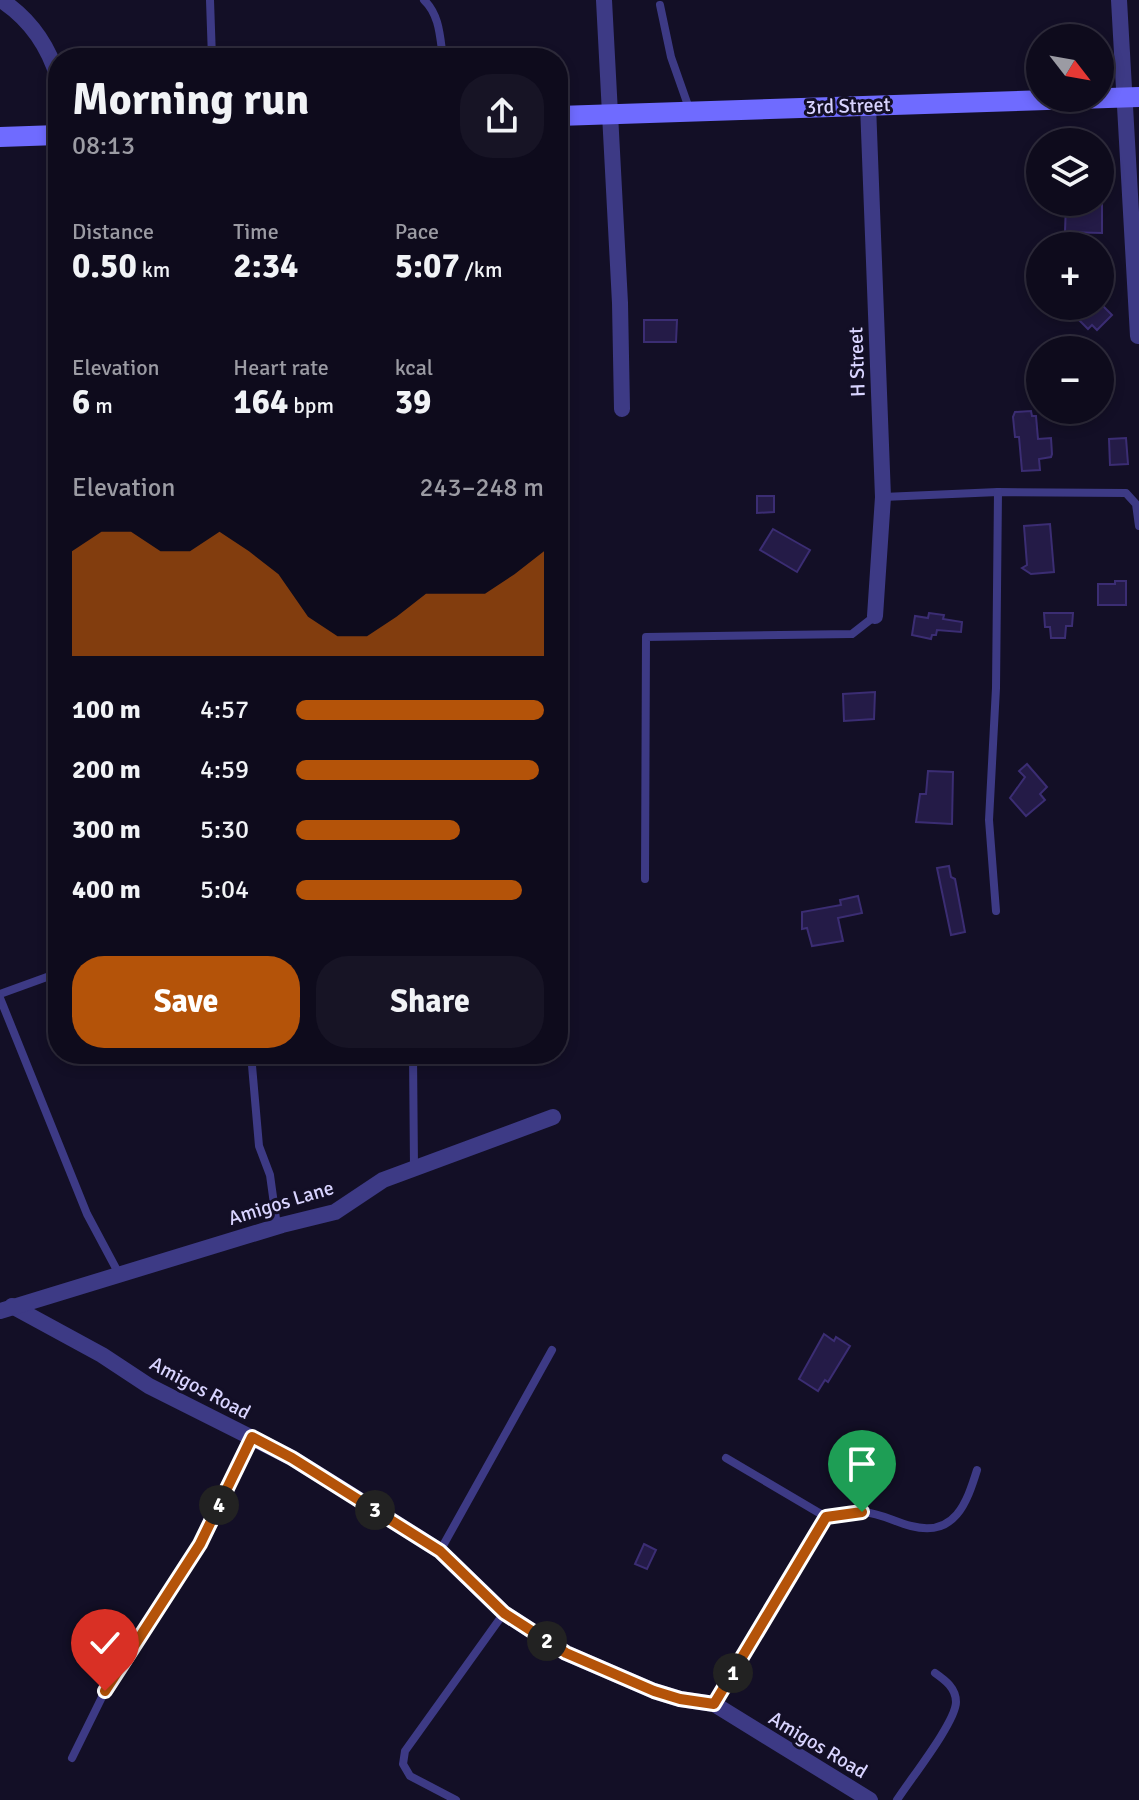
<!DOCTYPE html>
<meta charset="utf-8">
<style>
:root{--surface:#0e0b1c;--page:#171425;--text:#f1f3f6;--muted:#9b9ba3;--line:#2e2b3b;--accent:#b45309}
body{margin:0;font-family:Signika,sans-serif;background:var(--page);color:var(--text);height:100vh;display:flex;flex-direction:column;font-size:30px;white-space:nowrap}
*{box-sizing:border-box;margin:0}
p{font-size:26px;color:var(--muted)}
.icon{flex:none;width:44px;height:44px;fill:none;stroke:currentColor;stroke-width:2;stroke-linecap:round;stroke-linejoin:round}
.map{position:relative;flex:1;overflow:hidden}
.sheet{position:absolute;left:48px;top:48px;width:520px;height:1016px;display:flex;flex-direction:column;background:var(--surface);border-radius:32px;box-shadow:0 4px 12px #0003,0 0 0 2px var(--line)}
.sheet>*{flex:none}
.needle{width:52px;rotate:121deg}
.buttons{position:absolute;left:1026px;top:24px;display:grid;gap:16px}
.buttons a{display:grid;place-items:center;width:88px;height:88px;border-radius:50%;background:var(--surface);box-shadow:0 4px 12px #0003,0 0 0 2px var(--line);font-size:40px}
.pin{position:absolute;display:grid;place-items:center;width:68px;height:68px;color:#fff;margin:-82px -34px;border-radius:50% 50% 50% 0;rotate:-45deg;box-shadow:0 0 8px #0007}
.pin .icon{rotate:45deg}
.km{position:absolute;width:40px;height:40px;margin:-20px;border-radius:50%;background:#222;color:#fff;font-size:22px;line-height:40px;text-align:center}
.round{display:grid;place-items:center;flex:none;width:84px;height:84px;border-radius:32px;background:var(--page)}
.headline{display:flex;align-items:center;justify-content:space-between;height:136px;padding:0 24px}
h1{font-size:44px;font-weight:700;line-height:60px}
.figures{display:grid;grid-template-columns:repeat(3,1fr);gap:12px;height:136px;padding:8px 24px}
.figures div{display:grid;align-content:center}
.figures b{font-size:34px;font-weight:700}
.figures small{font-size:22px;font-weight:400}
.figures p{font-size:22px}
.chart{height:224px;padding:16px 24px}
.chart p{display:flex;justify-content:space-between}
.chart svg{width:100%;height:144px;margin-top:8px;fill:var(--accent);opacity:.7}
.cta{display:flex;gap:16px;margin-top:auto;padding:16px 24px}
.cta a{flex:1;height:92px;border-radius:32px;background:var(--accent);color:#fff;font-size:32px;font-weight:700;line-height:92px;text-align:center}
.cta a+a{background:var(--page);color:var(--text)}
ul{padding:0 24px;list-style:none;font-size:26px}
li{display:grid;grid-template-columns:128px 96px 1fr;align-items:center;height:60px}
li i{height:20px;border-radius:10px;background:var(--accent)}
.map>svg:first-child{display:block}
.building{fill:#241b47;stroke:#3b2d73;stroke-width:2}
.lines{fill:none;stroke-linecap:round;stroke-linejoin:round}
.service{stroke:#3d3a85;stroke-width:8}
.minor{stroke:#3d3a85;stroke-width:16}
.secondary{stroke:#6f6bff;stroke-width:20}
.route-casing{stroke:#fff;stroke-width:16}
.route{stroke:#b45309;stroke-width:10}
.labels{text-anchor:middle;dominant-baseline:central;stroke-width:6;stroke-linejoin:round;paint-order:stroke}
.street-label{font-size:20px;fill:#d9d4ff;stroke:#130f26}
</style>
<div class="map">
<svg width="1139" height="1800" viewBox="0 0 1139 1800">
<rect width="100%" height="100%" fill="#130f26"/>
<g class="building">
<polygon points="1066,203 1102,204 1102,233 1065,232"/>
<polygon points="1065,306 1103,306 1112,315 1097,330 1092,325 1088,329"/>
<polygon points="644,320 677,320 676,342 644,342"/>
<polygon points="1031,411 1032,416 1036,416 1038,439 1051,438 1052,454 1051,457 1039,459 1040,470 1022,471 1019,437 1015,437 1013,417 1015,412"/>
<polygon points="1126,438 1128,464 1110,465 1109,439"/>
<polygon points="757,496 774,496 774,512 757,513"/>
<polygon points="1050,524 1054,572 1031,574 1022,568 1027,565 1024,526"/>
<polygon points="773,529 810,550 797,572 760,550"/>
<polygon points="1115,581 1126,581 1126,605 1098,605 1098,584 1115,584"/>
<polygon points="929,613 944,615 943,619 962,622 961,632 937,630 936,635 932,635 931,639 912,635 915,616 928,618"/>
<polygon points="1044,613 1073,613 1072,626 1066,626 1065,638 1051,638 1050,627 1045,627"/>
<polygon points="875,692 874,719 844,721 843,694"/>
<polygon points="1027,764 1047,787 1040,794 1045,800 1026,816 1010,798 1025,777 1019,771"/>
<polygon points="928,771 953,772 952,824 916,822 920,794 926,794"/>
<polygon points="949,866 951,877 955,879 965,932 951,935 937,868"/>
<polygon points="858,896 862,913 838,918 843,941 812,946 807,928 802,929 802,912 841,905 840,900"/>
<polygon points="824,1334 834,1341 836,1337 850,1346 828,1382 825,1380 818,1391 799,1379"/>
<polygon points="644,1544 656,1550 647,1569 635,1564"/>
</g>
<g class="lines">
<g class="service">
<polyline points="210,0 212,58"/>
<path d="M424 0C440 15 440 38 443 58"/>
<polyline points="660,5 671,57 690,111"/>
<polyline points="883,497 998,492 1126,493 1136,504 1139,526"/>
<polyline points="645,879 646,637 852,634 875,616"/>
<polyline points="996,911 989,820 996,688 998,492"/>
<polyline points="0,994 58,973"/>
<polyline points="0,998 87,1214 119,1274"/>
<polyline points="251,1054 259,1146 270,1175 277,1226"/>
<polyline points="413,1054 414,1168"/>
<path d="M826 1517C838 1516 852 1512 863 1512 880 1513 895 1522 911 1526 955 1538 967 1502 977 1470"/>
<polyline points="440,1551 552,1350"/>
<polyline points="714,1704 826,1517 726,1458"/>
<polyline points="72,1758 105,1691 200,1544 251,1438"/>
<polyline points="456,1800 410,1776 403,1764 405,1751 504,1613"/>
<path d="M897 1800C909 1781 956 1722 956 1702 956 1688 945 1680 935 1673"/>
</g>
<g class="minor">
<path d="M1 0C30 19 48 45 58 78"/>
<polyline points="604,0 620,303 622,409"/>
<polyline points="1119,0 1138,336"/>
<polyline points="868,105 883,497 875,616"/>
<polyline points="12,1306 102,1355 149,1386 292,1458 342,1489 440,1551 504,1613 566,1653 654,1691 680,1699 714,1704 870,1800"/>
<polyline points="0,1311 282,1225 335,1212 383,1180 553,1117"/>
</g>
<g class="secondary">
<polyline points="558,116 1139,97"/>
<polyline points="0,137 58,135"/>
</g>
</g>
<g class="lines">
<defs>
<polyline id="route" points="105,1691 200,1544 252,1437 292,1458 440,1551 504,1613 566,1653 654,1691 680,1699 714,1704 826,1517 862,1512"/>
</defs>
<use href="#route" class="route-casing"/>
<use href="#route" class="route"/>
</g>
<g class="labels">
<g class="street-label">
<text transform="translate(848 106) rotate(-2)">3rd Street</text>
<text transform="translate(857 362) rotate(-92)">H Street</text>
<text transform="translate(281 1203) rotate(-17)">Amigos Lane</text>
<text transform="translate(200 1388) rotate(28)">Amigos Road</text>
<text transform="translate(818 1745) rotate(31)">Amigos Road</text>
</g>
</g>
</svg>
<div class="buttons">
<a><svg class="needle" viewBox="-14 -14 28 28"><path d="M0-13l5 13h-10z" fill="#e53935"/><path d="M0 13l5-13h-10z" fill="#9b9ba3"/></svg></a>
<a><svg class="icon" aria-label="layers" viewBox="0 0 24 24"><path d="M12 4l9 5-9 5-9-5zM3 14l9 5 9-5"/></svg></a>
<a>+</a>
<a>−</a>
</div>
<div class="pin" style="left:862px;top:1512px;background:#1e9e55"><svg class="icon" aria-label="arrive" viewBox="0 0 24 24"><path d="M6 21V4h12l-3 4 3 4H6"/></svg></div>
<div class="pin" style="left:105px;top:1691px;background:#d93025"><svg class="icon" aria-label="check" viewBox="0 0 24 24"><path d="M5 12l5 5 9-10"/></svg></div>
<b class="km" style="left:733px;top:1673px">1</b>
<b class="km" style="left:547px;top:1641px">2</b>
<b class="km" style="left:375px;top:1510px">3</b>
<b class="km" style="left:219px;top:1505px">4</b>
<section class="sheet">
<div class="headline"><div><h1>Morning run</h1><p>08:13</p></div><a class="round"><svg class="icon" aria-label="share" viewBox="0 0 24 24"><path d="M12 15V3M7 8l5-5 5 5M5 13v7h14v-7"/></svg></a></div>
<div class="figures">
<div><p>Distance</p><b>0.50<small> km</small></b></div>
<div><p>Time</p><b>2:34</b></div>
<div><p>Pace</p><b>5:07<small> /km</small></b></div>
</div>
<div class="figures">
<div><p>Elevation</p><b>6<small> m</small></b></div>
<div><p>Heart rate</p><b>164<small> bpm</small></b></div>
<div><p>kcal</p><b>39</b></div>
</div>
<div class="chart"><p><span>Elevation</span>243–248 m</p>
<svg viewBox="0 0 160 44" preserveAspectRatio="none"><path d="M0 44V12L10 6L20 6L30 12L40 12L50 6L60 12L70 19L80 32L90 38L100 38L110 32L120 25L130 25L140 25L150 19L160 12V44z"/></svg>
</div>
<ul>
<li><b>100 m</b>4:57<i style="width:100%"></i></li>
<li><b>200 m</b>4:59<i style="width:98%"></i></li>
<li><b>300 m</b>5:30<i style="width:66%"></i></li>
<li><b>400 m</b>5:04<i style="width:91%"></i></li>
</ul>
<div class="cta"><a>Save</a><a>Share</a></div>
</section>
</div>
